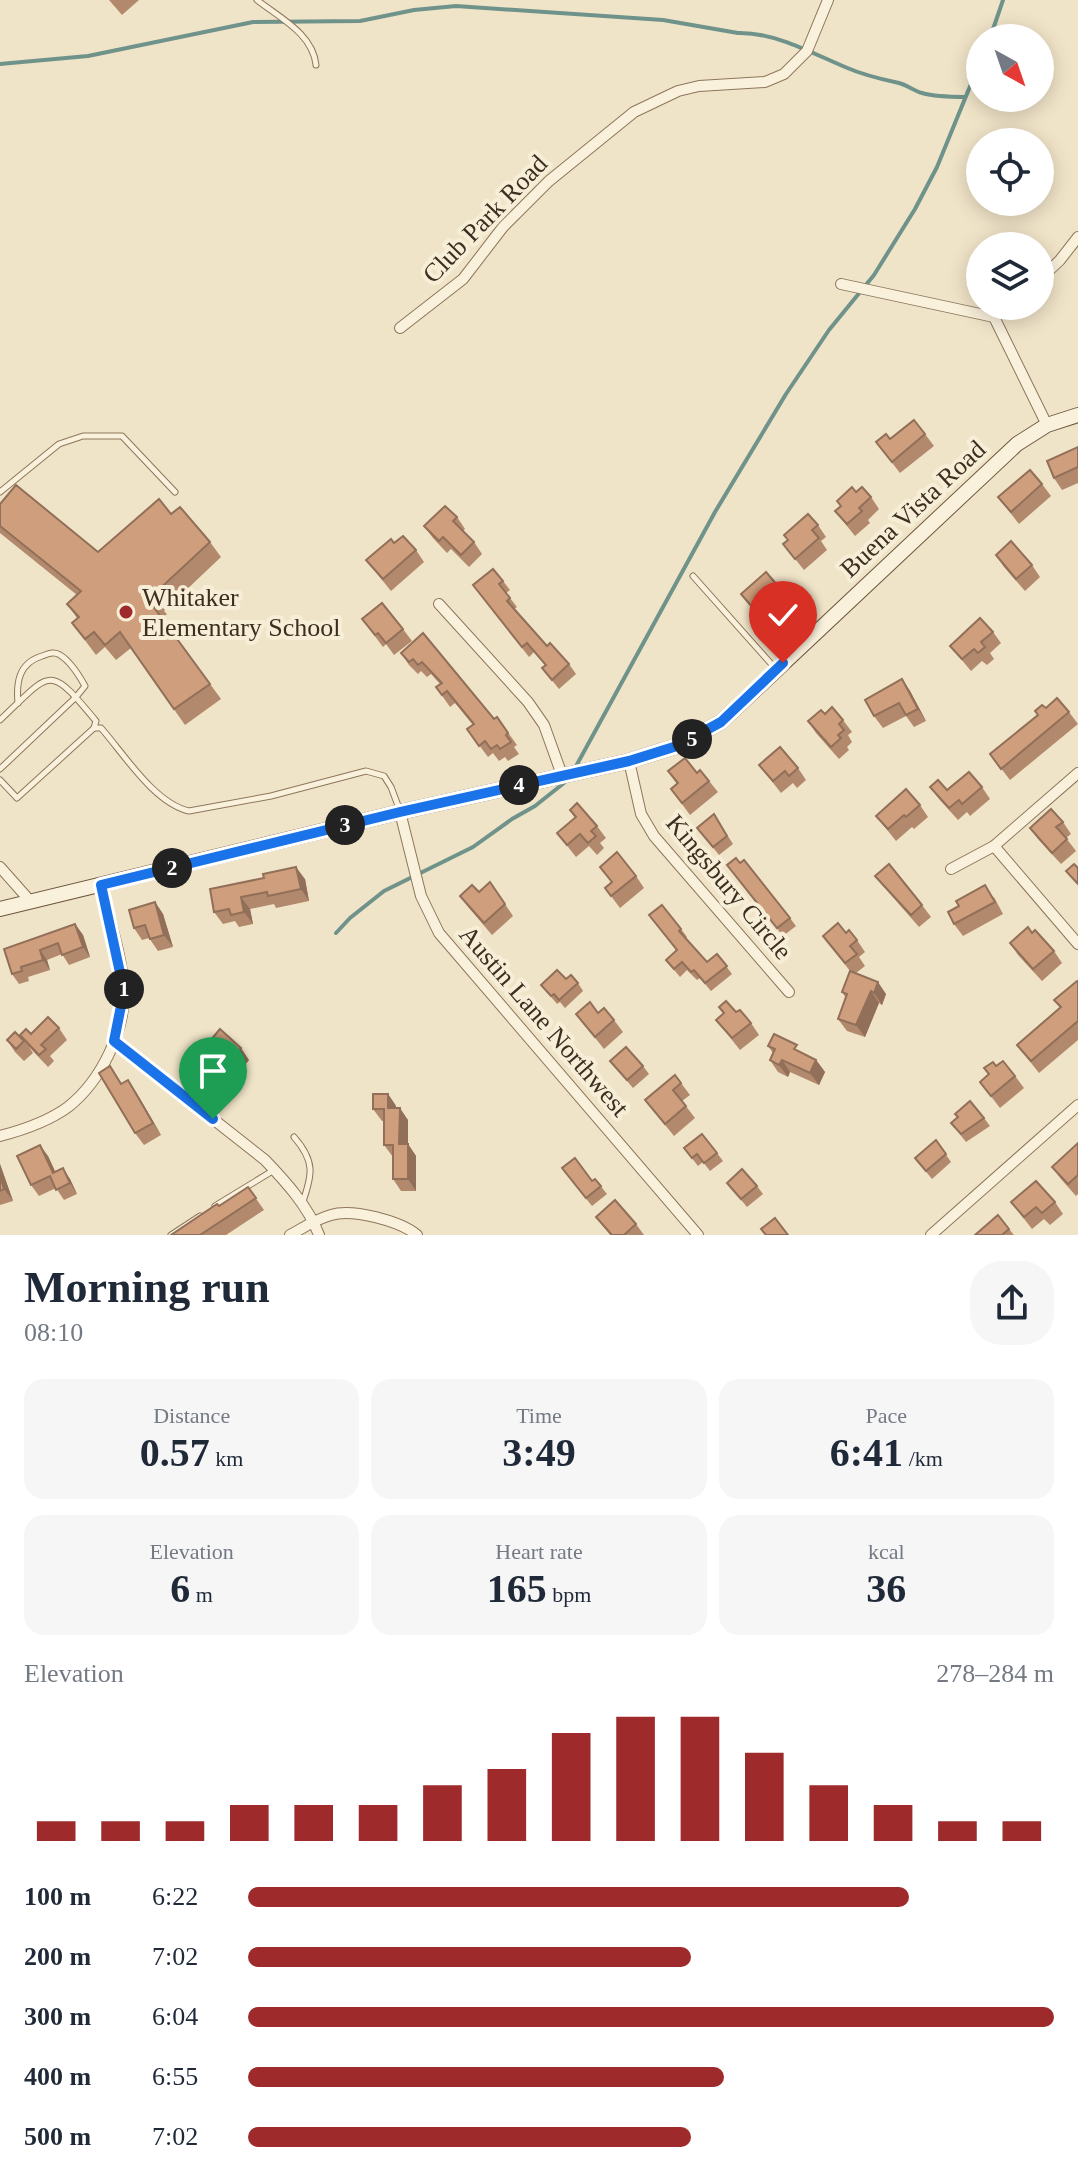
<!DOCTYPE html>
<meta charset="utf-8">
<style>
:root{--surface:#fff;--page:#f6f6f7;--text:#1f2937;--muted:#747a83;--accent:#9e2a2b}
body{margin:0;font-family:"Times New Roman",serif;background:var(--page);color:var(--text);height:100vh;display:flex;flex-direction:column;font-size:30px;white-space:nowrap}
*{box-sizing:border-box;margin:0}
p{font-size:26px;color:var(--muted)}
.icon{flex:none;width:44px;height:44px;fill:none;stroke:currentColor;stroke-width:2;stroke-linecap:round;stroke-linejoin:round}
.map{position:relative;height:1235px;overflow:hidden}
.drawer{display:flex;flex-direction:column;background:var(--surface);flex:1}
.drawer>*{flex:none}
.needle{width:52px;rotate:140deg}
.tools{position:absolute;left:966px;top:24px;display:grid;gap:16px}
.tools a{display:grid;place-items:center;width:88px;height:88px;border-radius:50%;background:var(--surface);box-shadow:0 4px 20px #0003;font-size:40px}
.pin{position:absolute;display:grid;place-items:center;width:68px;height:68px;color:#fff;margin:-82px -34px;border-radius:50% 50% 50% 0;rotate:-45deg;box-shadow:0 0 8px #0007}
.pin .icon{rotate:45deg}
.km{position:absolute;width:40px;height:40px;margin:-20px;border-radius:50%;background:#222;color:#fff;font-size:22px;line-height:40px;text-align:center}
.round{display:grid;place-items:center;flex:none;width:84px;height:84px;border-radius:32px;background:var(--page)}
.headline{display:flex;align-items:center;justify-content:space-between;height:136px;padding:0 24px}
h1{font-size:44px;font-weight:700;line-height:60px}
.stats{display:grid;grid-template-columns:repeat(3,1fr);gap:12px;height:136px;padding:8px 24px}
.stats div{display:grid;align-content:center;border-radius:20px;background:var(--page);text-align:center}
.stats b{font-size:40px;font-weight:700}
.stats small{font-size:22px;font-weight:400}
.stats p{font-size:22px}
.chart{height:224px;padding:16px 24px}
.chart p{display:flex;justify-content:space-between}
.chart svg{width:100%;height:144px;margin-top:8px;stroke:var(--accent);stroke-width:6}
ul{padding:0 24px;list-style:none;font-size:26px}
li{display:grid;grid-template-columns:128px 96px 1fr;align-items:center;height:60px}
li i{height:20px;border-radius:10px;background:var(--accent)}
.map>svg:first-child{display:block}
.lines{fill:none;stroke-linecap:round;stroke-linejoin:round}
.stream{stroke:#6f938a;stroke-width:4}
.lane-casing{stroke:#8d765c;stroke-width:7}
.street-casing{stroke:#8d765c;stroke-width:12}
.secondary-casing{stroke:#6f573f;stroke-width:16}
.lane{stroke:#faf1dc;stroke-width:5}
.street{stroke:#faf1dc;stroke-width:10}
.secondary{stroke:#faf1dc;stroke-width:14}
.wall{fill:#b2896c}
.shaded-wall{fill:#916f58}
.building{fill:#cf9f7d;stroke:#916f58;stroke-width:2}
.route-casing{stroke:#fff;stroke-width:16}
.route{stroke:#1a73e8;stroke-width:10}
.poi-dot{fill:#9e2a2b;stroke:#f7eed8;stroke-width:3}
.labels{text-anchor:middle;dominant-baseline:central;stroke-width:8;stroke-linejoin:round;paint-order:stroke}
.street-label{font-size:26px;fill:#3d2e20;stroke:#f7eed8}
.poi-label{font-size:26px;fill:#3d2e20;stroke:#f7eed8;text-anchor:start}
</style>
<div class="map">
<svg width="1078" height="1235" viewBox="0 0 1078 1235">
<rect width="100%" height="100%" fill="#f0e4c8"/>
<g class="lines">
<g class="stream">
<polyline points="990,38 1003,0"/>
<path d="M0 64 88 56 253 22 360 21 414 10 456 6 663 20 738 33C774 32 812 53 845 67 863 75 880 79 899 83 907 85 914 91 922 93 936 97 951 97 965 97"/>
<polyline points="575,768 715,512 786,394 829,330 874,275 915,209 937,167 980,62"/>
<polyline points="336,933 350,918 384,891 473,847 512,819 535,806 569,779"/>
</g>
<defs>
<g id="lane">
<path d="M257 0C280 18 313 34 316 65"/>
<polyline points="0,492 59,444 83,436 122,436 175,492"/>
<polyline points="693,576 775,668"/>
<path d="M0 720C52 671 48 663 96 721L94 728"/>
<path d="M94 728H101C124 754 154 803 189 811L271 796 366 771 384 776 391 787 400 811"/>
<path d="M0 769 76 697 85 686C80 677 70 661 60 655 54 651 48 654 42 656 19 663 16 682 18 703"/>
<polyline points="0,780 17,798 94,728"/>
<path d="M294 1137C315 1161 313 1174 302 1204"/>
<polyline points="215,1206 274,1170"/>
<polyline points="171,1235 200,1216"/>
</g>
<g id="street">
<polyline points="1040,279 1060,260 1078,237"/>
<polyline points="841,284 994,317"/>
<polyline points="994,317 1047,425"/>
<polyline points="994,317 1008,306"/>
<polyline points="400,328 463,279 503,227 549,181 634,112 678,91 699,86 765,82 784,74 807,51 828,0"/>
<polyline points="439,604 528,702 544,725 562,775"/>
<polyline points="629,761 641,814 654,836 789,992"/>
<polyline points="400,812 421,896 439,933 698,1235"/>
<polyline points="994,846 1078,944"/>
<polyline points="0,867 31,902"/>
<polyline points="951,869 994,846 1078,773"/>
<path d="M114 1041 265 1160C286 1182 308 1206 319 1235"/>
<path d="M0 1136C23 1130 49 1121 68 1107 101 1081 126 1030 124 988 121 953 109 918 101 885"/>
<path d="M290 1235C303 1228 316 1219 331 1215 352 1208 400 1221 417 1235"/>
<polyline points="931,1235 1078,1105"/>
</g>
<polyline id="secondary" points="0,909 400,812 629,761 677,746 721,722 1017,444 1047,425 1078,415"/>
</defs>
<use href="#lane" class="lane-casing"/>
<use href="#street" class="street-casing"/>
<use href="#secondary" class="secondary-casing"/>
<use href="#lane" class="lane"/>
<use href="#street" class="street"/>
<use href="#secondary" class="secondary"/>
</g>
<g class="wall">
<polygon points="109,0 139,0 122,15"/>
<polygon points="925,434 934,446 900,473 876,442"/>
<polygon points="1078,447 1078,483 1062,490 1054,478"/>
<polygon points="1042,484 1051,496 1019,524 998,497"/>
<polygon points="856,492 871,497 879,509 868,520 870,523 855,536 835,511 841,507 837,501"/>
<polygon points="0,504 98,552 171,514 210,542 221,557 164,611 167,614 162,618 221,699 185,725 131,648 116,660 105,647 96,655 72,623 77,618 67,604 77,595 0,533"/>
<polygon points="457,517 465,529 463,531 474,542 482,554 469,567 451,549 447,553 433,538 424,526"/>
<polygon points="818,525 826,537 821,541 827,550 804,570 783,544 788,540 784,535"/>
<polygon points="394,543 416,550 424,562 391,591 366,560"/>
<polygon points="996,555 1032,565 1040,577 1025,591 1004,567"/>
<polygon points="503,581 510,590 506,593 517,607 514,609 547,646 569,664 576,674 559,689 542,668 545,665 534,652 529,657 473,585"/>
<polygon points="778,586 784,594 759,616 741,594"/>
<polygon points="362,619 403,629 412,641 394,655 386,644 383,647"/>
<polygon points="993,632 1001,643 990,653 994,659 987,665 982,661 971,671 950,646"/>
<polygon points="423,633 494,719 497,717 517,745 514,747 519,754 508,761 505,757 499,761 493,753 488,757 467,729 473,725 455,703 450,707 436,687 440,684 431,674 427,677 421,671 418,674 409,665 401,653"/>
<polygon points="902,679 910,691 926,721 914,727 906,716 883,728 874,716"/>
<polygon points="1046,708 1069,712 1078,724 1010,780 990,754"/>
<polygon points="825,714 843,720 852,732 848,735 852,742 847,747 849,750 839,759 816,733 808,721"/>
<polygon points="759,765 798,768 806,780 797,788 793,783 781,793"/>
<polygon points="668,771 697,773 709,781 718,792 690,815 671,789 677,784"/>
<polygon points="930,787 947,790 982,787 990,799 970,816 967,812 958,820 939,799"/>
<polygon points="920,805 928,817 914,829 912,827 896,841 876,816"/>
<polygon points="570,810 597,826 606,838 600,843 604,848 597,855 589,846 576,857 557,833 575,818"/>
<polygon points="714,814 733,844 719,855 697,828"/>
<polygon points="1063,822 1071,834 1066,838 1076,851 1061,864 1038,839 1030,828"/>
<polygon points="727,865 790,918 796,926 783,936"/>
<polygon points="600,867 636,876 644,888 620,908 605,888 611,882"/>
<polygon points="875,876 922,905 931,917 919,927 884,887"/>
<polygon points="305,879 309,901 276,908 274,904 250,909 253,924 239,927 235,921 223,924 214,912 210,889"/>
<polygon points="490,882 513,916 492,935 469,908 460,896 479,892"/>
<polygon points="994,897 1003,914 963,936 954,924"/>
<polygon points="155,902 163,914 173,947 158,951 149,938 142,940 134,928"/>
<polygon points="649,915 681,929 687,937 686,938 707,962 717,954 732,974 711,991 700,978 697,980 687,970 680,977 666,960 676,950"/>
<polygon points="75,924 83,935 90,957 69,965 62,954 47,960 50,970 28,977 29,981 19,984 12,974 4,949"/>
<polygon points="846,933 857,940 865,952 859,957 865,966 856,973 886,994 882,1005 879,1003 865,1037 847,1031 838,1019 846,998 842,992 850,971 823,936"/>
<polygon points="1032,933 1054,951 1062,963 1042,981 1018,955 1010,943"/>
<polygon points="566,979 578,983 583,991 565,1008 560,1002 557,1004 541,985"/>
<polygon points="1078,982 1078,1040 1039,1073 1017,1045 1060,1008 1054,1000"/>
<polygon points="736,1012 751,1023 759,1035 740,1050 716,1020 723,1014"/>
<polygon points="598,1013 614,1020 623,1032 604,1049 576,1014"/>
<polygon points="59,1028 67,1040 50,1056 54,1061 48,1067 29,1047 33,1053 24,1061 15,1052 7,1040 24,1041 31,1034"/>
<polygon points="768,1046 802,1053 816,1060 825,1072 819,1085 790,1072 788,1077 778,1072 770,1060 773,1053"/>
<polygon points="203,1049 249,1060 234,1077 211,1061"/>
<polygon points="610,1061 643,1066 649,1074 633,1088"/>
<polygon points="110,1066 122,1084 136,1092 161,1135 144,1145 135,1133"/>
<polygon points="996,1066 1015,1076 1024,1088 1000,1108 980,1082"/>
<polygon points="681,1083 690,1095 682,1101 695,1118 674,1136 645,1100"/>
<polygon points="388,1094 396,1106 396,1108 408,1120 408,1144 416,1156 416,1191 401,1191 393,1179 393,1157 384,1145 384,1121 382,1121 373,1109"/>
<polygon points="958,1117 984,1118 990,1126 966,1142 951,1123"/>
<polygon points="936,1140 951,1162 932,1179 915,1158"/>
<polygon points="1078,1143 1078,1194 1076,1196 1061,1179 1052,1167"/>
<polygon points="684,1148 717,1153 723,1161 710,1171 703,1162 698,1166"/>
<polygon points="48,1156 55,1172 70,1179 77,1194 64,1200 56,1188 39,1196 31,1185"/>
<polygon points="0,1164 13,1201 0,1205"/>
<polygon points="568,1176 592,1181 595,1179 607,1194 592,1206"/>
<polygon points="727,1183 757,1186 763,1194 747,1207"/>
<polygon points="248,1187 264,1210 226,1235 171,1235 219,1206"/>
<polygon points="1011,1202 1055,1202 1063,1214 1050,1225 1044,1219 1032,1229"/>
<polygon points="596,1217 636,1224 644,1235 610,1235"/>
<polygon points="1009,1229 1014,1235 975,1235"/>
</g>
<g class="shaded-wall">
<polygon points="902,679 910,691 926,721 918,709"/>
<polygon points="296,867 305,879 309,901 301,889"/>
<polygon points="241,897 250,909 253,924 244,912"/>
<polygon points="155,902 163,914 173,947 164,935"/>
<polygon points="75,924 83,935 90,957 83,947"/>
<polygon points="40,950 47,960 50,970 43,960"/>
<polygon points="878,982 886,994 882,1005 874,993"/>
<polygon points="871,991 879,1003 865,1037 856,1025"/>
<polygon points="241,1048 249,1060 234,1077 226,1065"/>
<polygon points="782,1060 790,1072 788,1077 779,1065"/>
<polygon points="816,1060 825,1072 819,1085 810,1073"/>
<polygon points="128,1080 136,1092 161,1135 153,1123"/>
<polygon points="388,1094 396,1106 396,1120 388,1108"/>
<polygon points="400,1108 408,1120 408,1144 416,1156 416,1191 408,1179 399,1144"/>
<polygon points="40,1145 48,1156 61,1184 53,1173"/>
<polygon points="0,1164 13,1201 4,1189 0,1176"/>
<polygon points="63,1168 70,1179 77,1194 70,1183"/>
</g>
<g class="building">
<polygon points="914,420 925,434 892,462 876,442 886,434 890,439"/>
<polygon points="1078,447 1078,467 1054,478 1047,461"/>
<polygon points="1030,470 1042,484 1011,512 998,497"/>
<polygon points="16,485 98,552 159,499 171,514 180,507 210,542 153,595 156,598 150,602 210,684 174,709 120,632 105,645 94,632 85,639 72,623 79,617 67,604 81,591 0,526 0,504"/>
<polygon points="852,487 856,492 862,487 871,497 859,508 862,511 847,524 835,511 841,506 837,501"/>
<polygon points="445,506 457,517 453,521 474,542 461,555 443,537 439,541 424,526"/>
<polygon points="808,514 818,525 812,530 819,538 795,559 783,544 788,540 784,535"/>
<polygon points="403,536 416,550 383,579 366,560 391,539 394,543"/>
<polygon points="1011,541 1032,565 1016,579 996,555"/>
<polygon points="493,569 503,581 499,584 510,598 507,601 547,646 550,643 569,664 552,680 542,668 546,665 527,643 522,647 473,585"/>
<polygon points="766,572 778,586 753,608 741,594"/>
<polygon points="382,603 403,629 386,643 378,633 375,635 362,619"/>
<polygon points="980,618 993,632 981,642 985,647 978,653 974,649 962,659 950,646"/>
<polygon points="423,633 494,719 497,717 508,733 506,735 511,742 500,749 497,745 491,749 485,741 479,746 467,729 474,724 447,691 442,695 436,687 442,683 422,662 418,665 413,659 409,662 401,653"/>
<polygon points="902,679 918,709 906,715 899,703 874,716 865,700"/>
<polygon points="1057,698 1069,712 1001,769 990,754 1038,715 1035,711 1042,705 1046,708"/>
<polygon points="832,707 843,720 839,724 844,730 838,735 841,738 831,747 808,721 821,710 825,714"/>
<polygon points="780,747 798,768 789,776 785,771 773,781 759,765"/>
<polygon points="685,758 697,773 700,770 709,781 682,803 671,789 678,783 668,771"/>
<polygon points="969,772 982,787 962,804 959,800 949,808 930,787 938,780 947,790"/>
<polygon points="906,789 920,805 906,817 904,815 888,829 876,816"/>
<polygon points="577,803 597,826 591,831 596,836 588,843 580,834 567,845 557,833 576,817 570,810"/>
<polygon points="1051,809 1063,822 1056,827 1067,839 1052,853 1030,828"/>
<polygon points="714,814 727,836 713,847 697,828"/>
<polygon points="617,852 636,876 611,896 605,888 612,882 600,867"/>
<polygon points="736,858 740,863 744,860 790,918 777,928 727,865"/>
<polygon points="889,864 922,905 911,915 875,876"/>
<polygon points="1074,864 1078,868 1078,884 1066,871"/>
<polygon points="296,867 301,889 268,896 267,892 241,897 244,912 231,915 229,909 214,912 210,889 264,878 263,874"/>
<polygon points="490,882 505,904 484,923 460,896 472,885 479,892"/>
<polygon points="985,885 995,902 954,924 948,912 959,906 956,901"/>
<polygon points="155,902 164,935 150,939 145,925 134,928 129,910"/>
<polygon points="662,905 681,929 679,931 707,962 717,954 727,966 705,983 694,970 691,972 682,962 674,969 666,960 677,950 649,915"/>
<polygon points="838,923 846,933 849,930 857,940 850,946 857,954 845,963 823,936"/>
<polygon points="75,924 83,947 62,955 58,943 40,950 43,960 21,967 22,971 12,974 4,949"/>
<polygon points="1028,927 1032,933 1035,930 1054,951 1033,969 1010,943"/>
<polygon points="557,970 566,979 571,975 578,983 559,1000 554,994 551,996 541,985"/>
<polygon points="850,971 878,982 874,993 871,991 856,1025 838,1019 847,994 842,992"/>
<polygon points="1077,981 1078,982 1078,1021 1031,1061 1017,1045 1061,1007 1054,1000"/>
<polygon points="726,1001 736,1012 740,1010 751,1023 732,1038 716,1020 724,1013 719,1007"/>
<polygon points="590,1002 598,1013 604,1008 614,1020 595,1037 576,1014"/>
<polygon points="48,1017 59,1028 41,1045 46,1049 39,1055 20,1035 26,1029 31,1034"/>
<polygon points="220,1029 241,1048 226,1065 203,1049"/>
<polygon points="15,1032 24,1041 16,1049 7,1040"/>
<polygon points="774,1034 797,1045 794,1049 816,1060 810,1073 782,1060 779,1065 770,1060 775,1049 768,1046"/>
<polygon points="626,1047 643,1066 627,1080 610,1061"/>
<polygon points="1003,1061 1015,1076 991,1096 980,1082 989,1074 984,1068 993,1062 996,1066"/>
<polygon points="110,1066 121,1084 128,1080 153,1123 135,1133 99,1073"/>
<polygon points="675,1075 681,1083 673,1090 686,1106 665,1124 645,1100"/>
<polygon points="373,1094 388,1094 388,1108 400,1108 399,1144 408,1144 408,1179 393,1179 393,1145 384,1145 384,1109 373,1109"/>
<polygon points="970,1101 984,1118 961,1134 951,1123 958,1117 955,1114"/>
<polygon points="702,1134 717,1153 704,1163 697,1154 692,1158 684,1148"/>
<polygon points="936,1140 946,1154 926,1171 915,1158"/>
<polygon points="1078,1143 1078,1175 1068,1184 1052,1167"/>
<polygon points="40,1145 53,1173 63,1168 70,1183 56,1190 50,1176 31,1185 17,1156"/>
<polygon points="575,1158 592,1181 595,1179 601,1186 586,1198 562,1168"/>
<polygon points="742,1169 757,1186 741,1199 727,1183"/>
<polygon points="0,1176 4,1189 0,1191"/>
<polygon points="1036,1181 1055,1202 1042,1213 1036,1207 1024,1217 1011,1202"/>
<polygon points="248,1187 256,1198 200,1235 171,1235 217,1204 219,1206"/>
<polygon points="615,1200 636,1224 624,1235 612,1235 596,1217"/>
<polygon points="998,1215 1009,1229 1002,1235 975,1235"/>
<polygon points="775,1218 788,1235 766,1235 761,1229"/>
</g>
<g class="lines">
<defs>
<polyline id="route" points="213,1119 114,1041 124,991 101,885 400,812 629,761 677,746 721,722 783,663"/>
</defs>
<use href="#route" class="route-casing"/>
<use href="#route" class="route"/>
</g>
<circle class="poi-dot" cx="126" cy="612" r="8"/>
<g class="labels">
<g class="street-label">
<text transform="translate(485 219) rotate(-46)">Club Park Road</text>
<text transform="translate(913 509) rotate(-43)">Buena Vista Road</text>
<text transform="translate(729 887) rotate(50)">Kingsbury Circle</text>
<text transform="translate(544 1021) rotate(49)">Austin Lane Northwest</text>
</g>
<g class="poi-label">
<text x="142" y="597">Whitaker<tspan x="142" dy="30">Elementary School</tspan></text>
</g>
</g>
</svg>
<div class="tools">
<a><svg class="needle" viewBox="-14 -14 28 28"><path d="M0-13l5 13h-10z" fill="#e53935"/><path d="M0 13l5-13h-10z" fill="#747a83"/></svg></a>
<a><svg class="icon" aria-label="locate" viewBox="0 0 24 24"><circle cx="12" cy="12" r="6"/><path d="M12 2v4M12 18v4M2 12h4M18 12h4"/></svg></a>
<a><svg class="icon" aria-label="layers" viewBox="0 0 24 24"><path d="M12 4l9 5-9 5-9-5zM3 14l9 5 9-5"/></svg></a>
</div>
<div class="pin" style="left:213px;top:1119px;background:#1e9e55"><svg class="icon" aria-label="arrive" viewBox="0 0 24 24"><path d="M6 21V4h12l-3 4 3 4H6"/></svg></div>
<div class="pin" style="left:783px;top:663px;background:#d93025"><svg class="icon" aria-label="check" viewBox="0 0 24 24"><path d="M5 12l5 5 9-10"/></svg></div>
<b class="km" style="left:124px;top:989px">1</b>
<b class="km" style="left:172px;top:868px">2</b>
<b class="km" style="left:345px;top:825px">3</b>
<b class="km" style="left:519px;top:785px">4</b>
<b class="km" style="left:692px;top:739px">5</b>
</div>
<section class="drawer">
<div class="headline"><div><h1>Morning run</h1><p>08:10</p></div><a class="round"><svg class="icon" aria-label="share" viewBox="0 0 24 24"><path d="M12 15V3M7 8l5-5 5 5M5 13v7h14v-7"/></svg></a></div>
<div class="stats">
<div><p>Distance</p><b>0.57<small> km</small></b></div>
<div><p>Time</p><b>3:49</b></div>
<div><p>Pace</p><b>6:41<small> /km</small></b></div>
</div>
<div class="stats">
<div><p>Elevation</p><b>6<small> m</small></b></div>
<div><p>Heart rate</p><b>165<small> bpm</small></b></div>
<div><p>kcal</p><b>36</b></div>
</div>
<div class="chart"><p><span>Elevation</span>278–284 m</p>
<svg viewBox="0 0 160 44" preserveAspectRatio="none"><path d="M5 44V38M15 44V38M25 44V38M35 44V33M45 44V33M55 44V33M65 44V27M75 44V22M85 44V11M95 44V6M105 44V6M115 44V17M125 44V27M135 44V33M145 44V38M155 44V38"/></svg>
</div>
<ul>
<li><b>100 m</b>6:22<i style="width:82%"></i></li>
<li><b>200 m</b>7:02<i style="width:55%"></i></li>
<li><b>300 m</b>6:04<i style="width:100%"></i></li>
<li><b>400 m</b>6:55<i style="width:59%"></i></li>
<li><b>500 m</b>7:02<i style="width:55%"></i></li>
</ul>
</section>
